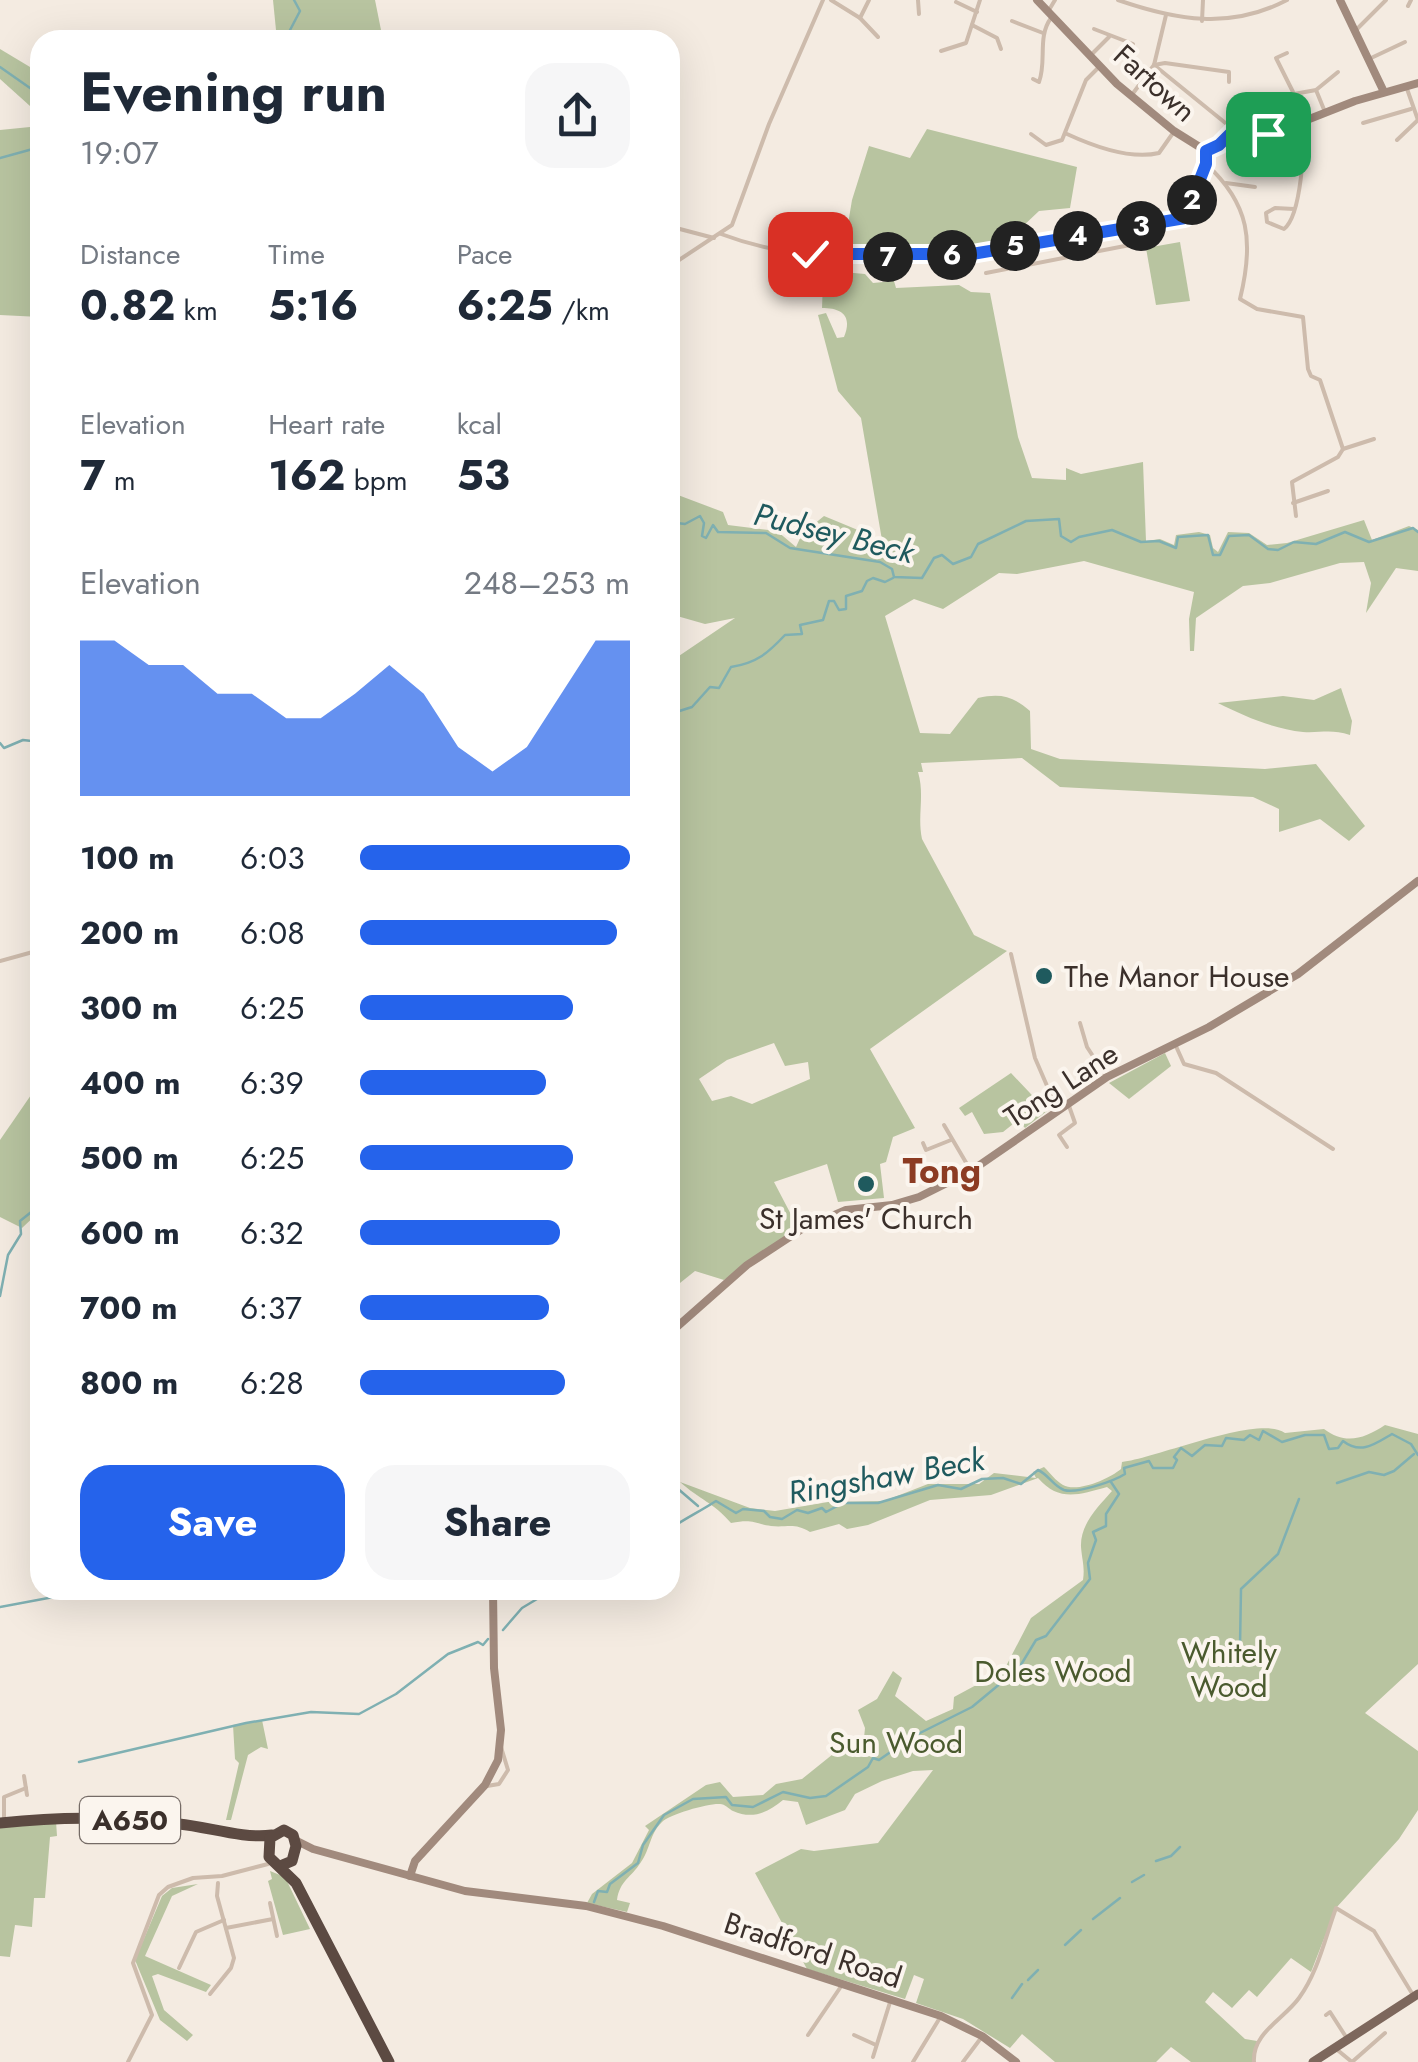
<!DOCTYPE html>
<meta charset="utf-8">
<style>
:root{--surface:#fff;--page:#f6f6f7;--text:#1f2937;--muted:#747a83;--accent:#2563eb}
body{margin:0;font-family:Jost,sans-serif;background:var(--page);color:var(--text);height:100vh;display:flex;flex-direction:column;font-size:38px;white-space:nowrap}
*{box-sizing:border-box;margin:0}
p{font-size:32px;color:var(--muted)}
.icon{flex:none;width:55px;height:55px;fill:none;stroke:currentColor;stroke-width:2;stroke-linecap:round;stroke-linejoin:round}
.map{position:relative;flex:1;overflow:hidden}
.side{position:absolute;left:30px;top:30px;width:650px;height:1570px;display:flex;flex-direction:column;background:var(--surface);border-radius:30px;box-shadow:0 10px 40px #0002}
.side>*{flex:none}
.pin{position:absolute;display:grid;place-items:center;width:85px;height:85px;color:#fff;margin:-42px;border-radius:20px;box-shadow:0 5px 15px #0006}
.km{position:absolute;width:50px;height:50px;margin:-25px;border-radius:50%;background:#222;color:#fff;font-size:28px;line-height:50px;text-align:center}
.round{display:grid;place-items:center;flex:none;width:105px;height:105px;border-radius:30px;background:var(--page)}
.headline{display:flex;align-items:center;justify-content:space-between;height:170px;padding:0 50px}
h1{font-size:55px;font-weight:700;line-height:75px}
.figures{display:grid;grid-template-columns:repeat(3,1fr);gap:15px;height:170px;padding:10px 50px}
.figures div{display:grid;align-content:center}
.figures b{font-size:42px;font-weight:700}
.figures small{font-size:28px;font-weight:400}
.figures p{font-size:28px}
.chart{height:280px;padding:20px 50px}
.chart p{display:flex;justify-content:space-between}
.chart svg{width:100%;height:180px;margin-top:10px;fill:var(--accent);opacity:.7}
.button{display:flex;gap:20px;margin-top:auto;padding:20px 50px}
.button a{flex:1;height:115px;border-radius:30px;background:var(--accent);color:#fff;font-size:40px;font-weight:700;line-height:115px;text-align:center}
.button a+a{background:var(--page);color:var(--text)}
ul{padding:0 50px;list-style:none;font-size:32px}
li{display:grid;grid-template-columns:160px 120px 1fr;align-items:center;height:75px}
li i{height:25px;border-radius:12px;background:var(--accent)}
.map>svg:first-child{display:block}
.green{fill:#b8c4a0;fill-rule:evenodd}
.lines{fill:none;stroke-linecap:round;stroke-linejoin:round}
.stream{stroke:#7fb0b2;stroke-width:2.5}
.street{stroke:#cdbbac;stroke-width:4}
.secondary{stroke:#a18a7d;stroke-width:8}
.primary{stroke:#7d675c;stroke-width:9}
.highway{stroke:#5c4a42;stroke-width:11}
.route-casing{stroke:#fff;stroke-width:20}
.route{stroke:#2563eb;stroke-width:12}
.poi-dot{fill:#1f5a5e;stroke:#fbf5ee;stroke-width:4}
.labels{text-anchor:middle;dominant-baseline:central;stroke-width:8;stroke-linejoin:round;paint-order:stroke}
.shield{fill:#fbf5ee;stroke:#756b66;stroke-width:2.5}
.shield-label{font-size:28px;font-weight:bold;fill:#3b302b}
.street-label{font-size:30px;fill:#3b302b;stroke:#fbf5ee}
.poi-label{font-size:30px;fill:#3b302b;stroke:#fbf5ee;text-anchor:start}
.park-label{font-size:30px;fill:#4a5a2e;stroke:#fbf5ee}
.water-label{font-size:32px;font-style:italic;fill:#1f5a5e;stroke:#fbf5ee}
.quarter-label{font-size:35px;font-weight:bold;fill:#8c3b22;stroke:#fbf5ee}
</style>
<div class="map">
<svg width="1418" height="2062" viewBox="0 0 1418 2062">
<rect width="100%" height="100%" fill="#f4ebe1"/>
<g class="green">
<polygon points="273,0 375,0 383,40 277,40"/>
<polygon points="0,49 40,73 40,115 0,79"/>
<polygon points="40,126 40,317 0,315 0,130"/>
<polygon points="927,129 1077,167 1070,208 1039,211 1004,244 972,251 801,248 803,234 846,236 852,200 869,146 910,158"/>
<polygon points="1180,242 1190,301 1156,305 1146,248"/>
<path d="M824 256 832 271 865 274 873 283 894 281 896 288 959 285 971 292 990 293 1018 437 1032 478 1066 480V468L1081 474 1143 462 1146 541 1160 539 1174 545 1176 535 1199 532 1210 535 1213 548 1218 552 1228 532 1249 533 1267 545 1287 543 1364 520 1372 540 1409 526 1418 530V571L1396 568 1366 613 1371 583 1364 562 1340 563 1270 583 1243 586 1196 618 1194 651H1190L1189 619 1194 592 1084 561 1017 574 999 573 943 609 914 599 885 616 920 733 950 734 978 698C1000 693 1013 696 1030 711L1031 749 1060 759 1265 769 1316 764 1365 826 1349 841 1320 819 1279 832V809L1253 797 1060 787 1022 758 921 763 923 772H918C925 795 917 816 922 839L974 935 1007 951 870 1049 915 1128 893 1137 886 1162 880 1164 884 1198 838 1202 827 1164 774 1182 796 1224 790 1234 724 1280 695 1271 670 1291V662L735 618 705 624 670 614V492L723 512 728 525 777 531 796 547 802 534 824 516 882 540 861 418 838 391 818 315 826 313 837 338 844 337C853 315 841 308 822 308ZM774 1043 785 1066 808 1062 810 1079 752 1104 731 1096 712 1101 699 1079 727 1060Z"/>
<path d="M1341 688 1352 721 1350 735C1332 729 1321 733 1303 732 1273 729 1244 716 1218 703L1283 696 1314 700Z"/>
<polygon points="1165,1053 1171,1066 1129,1099 1109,1083"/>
<polygon points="1011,1073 1047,1111 1025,1128 1018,1120 1003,1132 984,1134 972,1112 965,1116 959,1108"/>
<polygon points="40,1082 40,1211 22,1228 0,1217 0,1140"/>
<path d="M1385 1425 1418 1434V1664L1365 1713 1418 1751V1810L1399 1839 1336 1908 1311 1972 1291 1958 1257 1997 1249 1990 1232 2008 1213 1992 1205 2002 1245 2039 1257 2041 1254 2062H1191L1171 2047 1156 2062H1055L1022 2034 1010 2048 963 2019 916 2003 924 1979 914 1975 905 1999 807 1969 755 1873 801 1849 814 1851 878 1843 933 1770 913 1771 882 1781 855 1794 845 1810 806 1825 798 1802 783 1800C768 1812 753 1820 733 1811 729 1809 725 1804 720 1804 709 1803 670 1814 662 1822 650 1833 650 1850 641 1862 631 1878 620 1880 617 1900L630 1903 627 1912 587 1903 592 1894 632 1863 649 1830 645 1826 706 1785 720 1782 733 1797 763 1795 776 1784 802 1779 843 1746 864 1738 865 1728 858 1710 877 1699 893 1671 902 1678 895 1696 926 1721 953 1709 954 1697 1004 1670 1031 1618 1083 1580C1085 1567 1082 1560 1081 1547 1080 1524 1098 1507 1112 1491L1107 1487C1078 1495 1059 1502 1038 1478L991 1495 930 1500 868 1525 847 1529 839 1524 810 1532C794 1522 787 1528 771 1526 752 1523 753 1519 731 1523 714 1503 699 1499 680 1482L750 1508 775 1511 828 1502 884 1501 928 1484H979L994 1473 1036 1478 1033 1472 1044 1467C1050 1473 1056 1481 1063 1485 1077 1493 1109 1479 1121 1469L1122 1462C1157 1458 1259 1414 1285 1433L1324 1429C1345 1445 1364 1439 1385 1425Z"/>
<polygon points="262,1720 268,1749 261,1747 248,1755 231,1820 226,1820 239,1763 235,1759 233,1725"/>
<polygon points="56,1821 57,1836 50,1837 45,1898 34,1898 32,1927 15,1925 10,1957 0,1956 0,1828"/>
<polygon points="270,1871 285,1877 310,1929 283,1935 268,1881 272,1879"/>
<polygon points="198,1884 172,1896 145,1956 211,1985 206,1992 158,1974 152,1976 164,2010 193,2035 187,2041 160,2020 135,1960 162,1896 172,1888"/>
</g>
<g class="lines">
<g class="stream">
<polyline points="294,0 300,11 289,32 294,40"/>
<polyline points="0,67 40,95"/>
<polyline points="0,158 40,147"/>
<polyline points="670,502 677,523 685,524 700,516 704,523 702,536 706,538 713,525 718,532 766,533 790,548 880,562 892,569 894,577 922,578 934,558 942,555 953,564 971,557 978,544 1026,521 1059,519 1061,536 1071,542 1079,537 1112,530 1141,542 1159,541 1176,548 1178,537 1208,535 1213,555 1220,555 1229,536 1249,535 1268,549 1278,550 1294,542 1316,544 1345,532 1369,542 1413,528 1418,532"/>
<path d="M670 714 692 707 710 687 719 688 731 667C757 663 768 653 785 635L802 634 800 625 823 620 829 601H834L839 610 846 609V596L862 591 867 581 873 578 885 582 893 578"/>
<polyline points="0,743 4,748 23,740 40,742"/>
<polyline points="0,1296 8,1255 21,1234 20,1221 40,1205"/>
<polyline points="670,1482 698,1506"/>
<polyline points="1337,1483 1369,1472 1384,1475 1394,1471 1414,1454"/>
<path d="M670 1529C684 1519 699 1512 716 1501L736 1513 743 1509 764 1511 770 1517 782 1519 797 1510 808 1513 822 1508 826 1512 843 1503H878L938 1485 961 1489 982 1479 1003 1478 1021 1484 1038 1470C1049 1475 1053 1486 1064 1490 1077 1494 1114 1481 1125 1474L1124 1468 1149 1461 1153 1468H1173L1177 1460 1174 1457 1181 1448 1192 1456 1205 1445 1222 1446 1226 1438 1244 1440 1250 1435 1259 1440 1263 1431 1282 1442 1305 1435H1324L1329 1449 1338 1448 1343 1441C1361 1455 1375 1444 1392 1434L1411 1444 1418 1455"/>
<polyline points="0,1607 91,1590"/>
<polyline points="503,1630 522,1608 552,1590"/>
<polyline points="1240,1646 1241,1589 1278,1554 1299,1499"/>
<polyline points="79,1762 246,1723 311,1712 359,1714 396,1694 448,1654 478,1642 483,1645 488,1639"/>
<polyline points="1156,1861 1171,1856 1180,1847"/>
<polyline points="1132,1882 1144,1875"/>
<polyline points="594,1902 598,1891 607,1892 610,1884 638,1863 643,1845 664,1815 693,1799 726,1797 732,1805 753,1807 783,1792 810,1798 826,1796 868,1767 873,1758 879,1760 912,1737 972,1707 1019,1668 1036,1640 1046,1636 1090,1579 1088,1563 1096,1540 1093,1532 1106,1526 1106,1514 1119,1494 1111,1482"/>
<polyline points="1093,1919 1120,1898"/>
<polyline points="1065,1945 1081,1930"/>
<polyline points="1028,1980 1038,1970"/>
<polyline points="1012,1998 1022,1984"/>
</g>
<g class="street">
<polyline points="831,0 860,18 878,37"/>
<polyline points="918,0 919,14"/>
<path d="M1118 0C1176 20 1230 30 1287 0"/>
<polyline points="956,2 977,12"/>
<polyline points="1408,6 1411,0"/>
<polyline points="1049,10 1055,0"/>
<polyline points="860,18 869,0"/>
<polyline points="1012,21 1043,33"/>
<polyline points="1202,21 1203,0"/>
<polyline points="972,25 997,38 1001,49"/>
<polyline points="1094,29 1133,44"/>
<polyline points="1355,31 1386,0"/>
<polyline points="941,51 966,43 980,0"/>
<polyline points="1287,53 1276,58 1293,92"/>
<polyline points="1091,55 1109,37"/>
<polyline points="1369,59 1405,42"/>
<polyline points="1154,65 1234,130"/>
<polyline points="1154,65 1165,63 1229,72 1229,82"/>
<path d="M1033 79 1039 82C1047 61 1037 37 1051 18"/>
<polyline points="1406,86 1418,120"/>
<polyline points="1316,90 1325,112"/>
<polyline points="1131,96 1154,65 1166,15"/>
<polyline points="1277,102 1294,94 1316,90 1338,72"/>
<polyline points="1363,123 1411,109"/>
<polyline points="1031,134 1046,145 1062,140 1086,80 1100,66"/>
<path d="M1067 134C1093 146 1130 160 1159 153L1173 133"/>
<polyline points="1397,140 1418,120"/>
<polyline points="1262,163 1268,129"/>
<path d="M1206 164C1250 204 1254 242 1240 299L1257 309 1303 317 1308 369 1311 376 1320 380 1343 449"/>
<polyline points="1226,183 1255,187"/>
<path d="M1294 209 1275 208 1266 213 1267 222 1284 229C1302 215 1304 145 1304 121"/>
<polyline points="676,228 714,238"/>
<path d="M721 234C861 287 1042 244 1185 218L1206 164V151"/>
<polyline points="670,266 732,225 769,124 823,0"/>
<polyline points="986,273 1130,245 1140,238 1141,226"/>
<polyline points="1293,503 1328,491"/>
<polyline points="1296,516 1292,482 1338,457 1343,449 1374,439"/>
<polyline points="1011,954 1035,1058 1057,1109"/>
<polyline points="0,961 40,950"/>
<polyline points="1080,1023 1087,1047 1106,1076"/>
<polyline points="1175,1044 1184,1064 1216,1073 1333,1149"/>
<polyline points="944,1125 971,1171"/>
<polyline points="923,1143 926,1150 951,1140"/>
<polyline points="1067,1147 1059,1135 1075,1123 1069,1106"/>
<polyline points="24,1776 27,1795"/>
<polyline points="487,1786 499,1784 508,1770 501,1747"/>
<polyline points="4,1818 4,1797 26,1788"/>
<polyline points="270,1903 277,1936"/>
<polyline points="226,1928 273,1919"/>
<polyline points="179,1968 196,1932 224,1920"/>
<polyline points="210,1994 231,1968 234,1958 217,1896 218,1883"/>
<polyline points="1326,2015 1330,2012 1348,2040"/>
<polyline points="808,2035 842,1985"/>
<polyline points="854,2035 876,2045"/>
<polyline points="1335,2048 1352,2062 1385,2033"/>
<polyline points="873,2057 891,1999"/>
<polyline points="128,2062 152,2015 133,1963 159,1895 168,1887 193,1878 222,1876 268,1864"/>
<polyline points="913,2062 941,2016"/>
<polyline points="963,2062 981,2038"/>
<path d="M1254 2062C1252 2033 1283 2020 1299 1998 1318 1972 1325 1938 1336 1908L1374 1931 1413 1995"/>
</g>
<g class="secondary">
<polyline points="1037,0 1117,84 1174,131 1206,151 1242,127 1289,127 1355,101 1418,83"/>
<polyline points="1340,0 1384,92"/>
<polyline points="670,1333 747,1265 802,1229 846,1210 892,1205 919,1197 971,1171 1107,1077 1209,1027 1298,974 1418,881"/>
<polyline points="295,1840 313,1849 465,1891 586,1906 663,1926 941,2016 982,2036 1016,2062"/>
<polyline points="410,1876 415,1861 485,1785 498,1760 501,1730 494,1668 493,1590"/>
</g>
<polyline class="primary" points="1313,2062 1418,1994"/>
<g class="highway">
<path d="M0 1823C66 1816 114 1817 179 1824 209 1827 243 1839 272 1835"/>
<polyline points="280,1866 292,1861 296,1846 293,1835 284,1830 270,1838 269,1857 296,1883 389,2062"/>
</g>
</g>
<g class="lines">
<defs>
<polyline id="route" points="810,254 972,254 1185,218 1206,164 1206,151 1219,145 1234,130 1268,128 1268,134"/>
</defs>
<use href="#route" class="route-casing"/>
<use href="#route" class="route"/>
</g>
<g class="poi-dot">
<circle cx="1044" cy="976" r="10"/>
<circle cx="866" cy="1184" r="10"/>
</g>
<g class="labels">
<rect class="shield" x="80" y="1797" width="100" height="46" rx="8"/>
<g class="shield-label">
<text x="130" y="1820">A650</text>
</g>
<g class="street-label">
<text transform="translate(1155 83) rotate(42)">Fartown</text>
<text transform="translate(1061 1085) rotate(-33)">Tong Lane</text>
<text transform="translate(813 1950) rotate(18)">Bradford Road</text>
</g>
<g class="poi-label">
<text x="1064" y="976">The Manor House</text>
<text x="866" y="1218" text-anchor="middle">St James' Church</text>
</g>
<g class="park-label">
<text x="1229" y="1652">Whitely<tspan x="1229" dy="34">Wood</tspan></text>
<text x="1053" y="1671">Doles Wood</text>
<text x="896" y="1742">Sun Wood</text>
</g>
<g class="water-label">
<text transform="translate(834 533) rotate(14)">Pudsey Beck</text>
<text transform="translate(886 1476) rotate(-10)">Ringshaw Beck</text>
</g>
<g class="quarter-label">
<text x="942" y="1171">Tong</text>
</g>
</g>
</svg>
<div class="pin" style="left:1268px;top:134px;background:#1e9e55"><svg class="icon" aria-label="arrive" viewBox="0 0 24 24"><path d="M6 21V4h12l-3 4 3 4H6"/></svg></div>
<div class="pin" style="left:810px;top:254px;background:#d93025"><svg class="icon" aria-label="check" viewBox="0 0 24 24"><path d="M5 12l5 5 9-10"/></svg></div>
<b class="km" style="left:1192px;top:200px">2</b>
<b class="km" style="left:1141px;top:226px">3</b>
<b class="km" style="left:1078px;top:236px">4</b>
<b class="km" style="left:1015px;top:246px">5</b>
<b class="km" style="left:952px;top:255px">6</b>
<b class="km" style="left:888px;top:257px">7</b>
<section class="side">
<div class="headline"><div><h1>Evening run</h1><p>19:07</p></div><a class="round"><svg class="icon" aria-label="share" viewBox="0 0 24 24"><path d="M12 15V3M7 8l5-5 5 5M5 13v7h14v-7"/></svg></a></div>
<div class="figures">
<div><p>Distance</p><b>0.82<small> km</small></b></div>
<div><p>Time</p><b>5:16</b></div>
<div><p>Pace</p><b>6:25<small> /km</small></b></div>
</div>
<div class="figures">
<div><p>Elevation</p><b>7<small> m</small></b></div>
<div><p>Heart rate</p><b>162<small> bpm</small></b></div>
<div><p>kcal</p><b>53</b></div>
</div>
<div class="chart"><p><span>Elevation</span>248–253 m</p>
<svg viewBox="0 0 160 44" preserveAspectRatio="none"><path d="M0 44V6L10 6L20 12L30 12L40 19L50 19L60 25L70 25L80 19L90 12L100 19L110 32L120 38L130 32L140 19L150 6L160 6V44z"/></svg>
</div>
<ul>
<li><b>100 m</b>6:03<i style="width:100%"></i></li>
<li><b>200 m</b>6:08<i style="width:95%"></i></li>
<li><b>300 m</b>6:25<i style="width:79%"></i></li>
<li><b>400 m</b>6:39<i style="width:69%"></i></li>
<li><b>500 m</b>6:25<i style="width:79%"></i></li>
<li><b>600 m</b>6:32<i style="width:74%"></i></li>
<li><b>700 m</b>6:37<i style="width:70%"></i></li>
<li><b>800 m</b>6:28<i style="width:76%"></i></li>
</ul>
<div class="button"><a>Save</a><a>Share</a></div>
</section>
</div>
